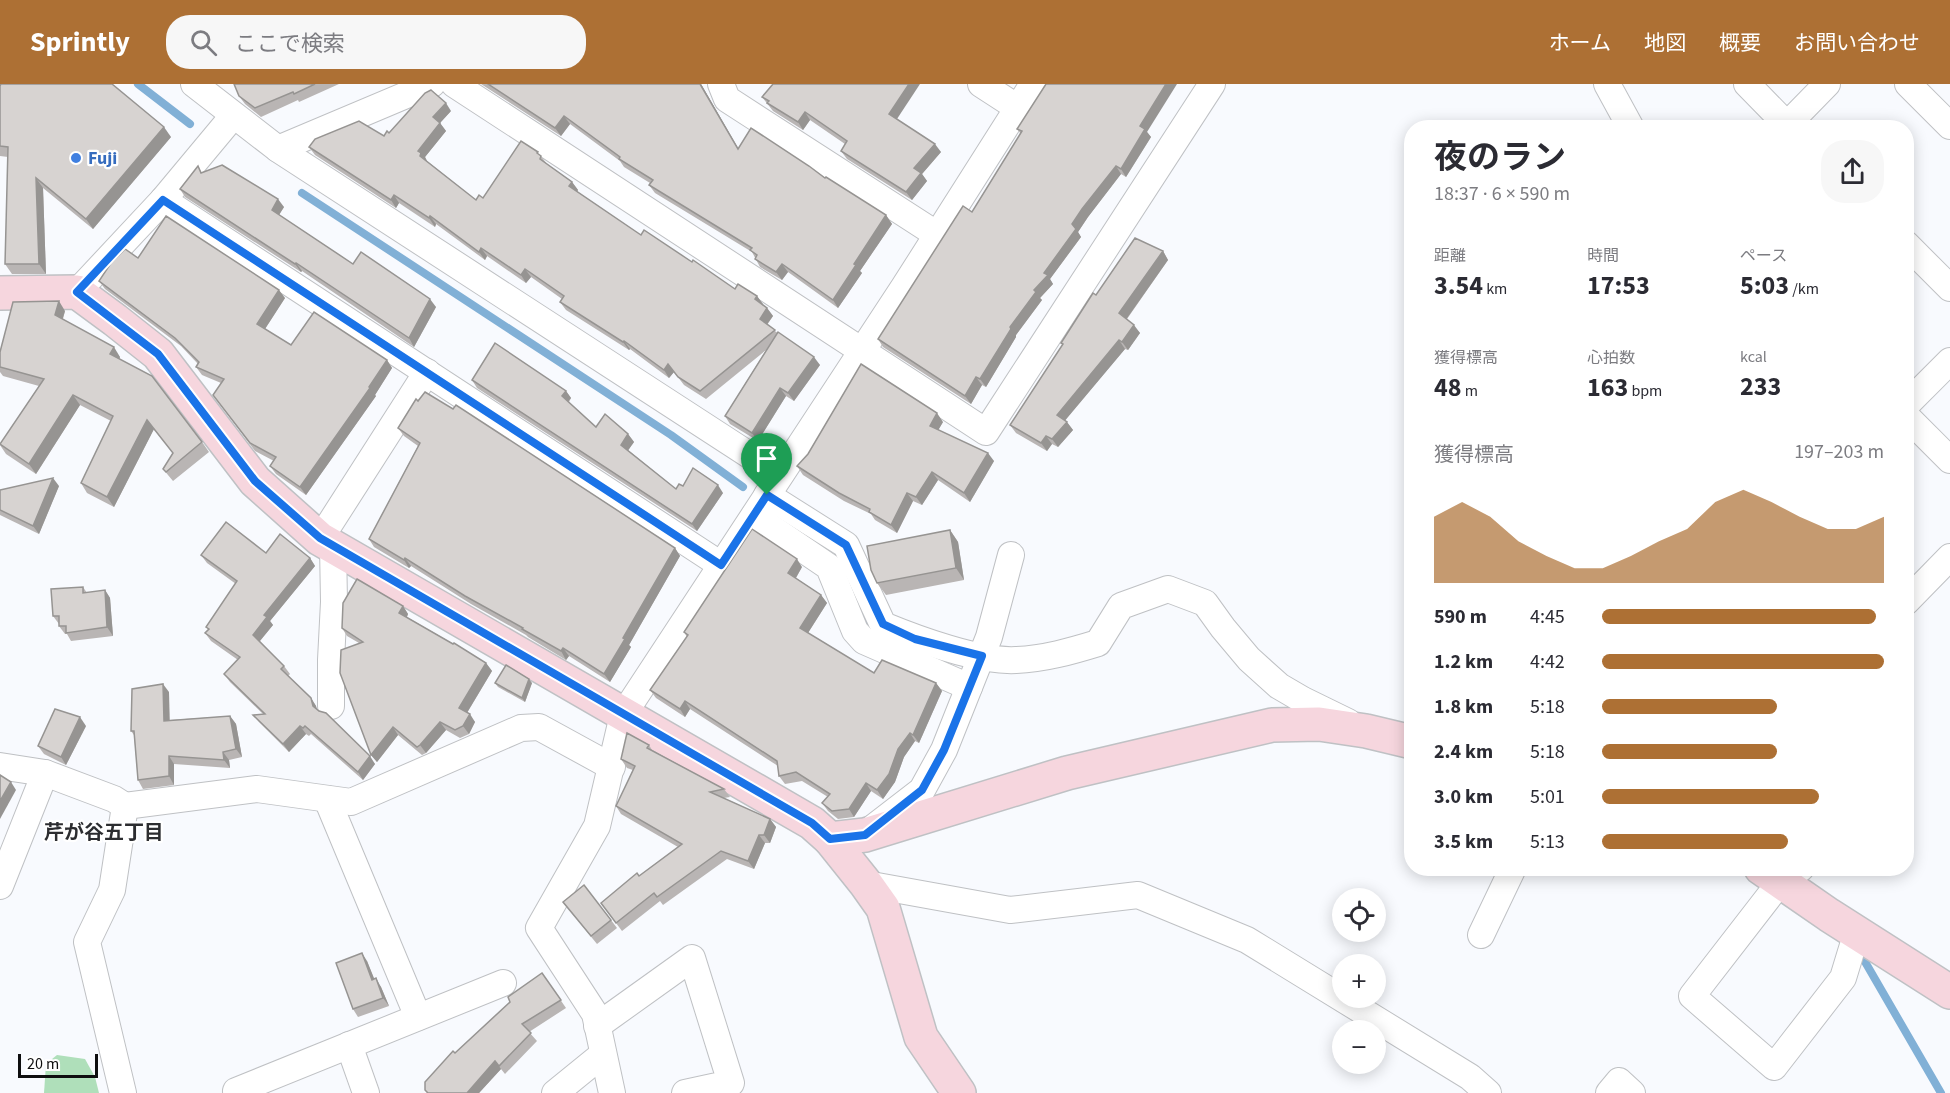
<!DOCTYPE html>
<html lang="ja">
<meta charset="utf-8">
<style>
:root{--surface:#fff;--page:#f7f7f7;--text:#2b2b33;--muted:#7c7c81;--accent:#ad7034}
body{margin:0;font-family:"Source Sans 3","Noto Sans JP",sans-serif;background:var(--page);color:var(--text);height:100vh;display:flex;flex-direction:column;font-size:22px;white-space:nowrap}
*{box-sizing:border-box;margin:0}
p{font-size:20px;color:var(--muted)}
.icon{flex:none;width:33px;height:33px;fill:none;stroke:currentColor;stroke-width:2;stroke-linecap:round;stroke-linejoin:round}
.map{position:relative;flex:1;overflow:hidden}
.details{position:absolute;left:1404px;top:36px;width:510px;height:756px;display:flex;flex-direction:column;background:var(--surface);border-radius:24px;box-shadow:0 3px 15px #0003}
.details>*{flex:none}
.fabs{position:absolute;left:1332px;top:804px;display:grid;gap:12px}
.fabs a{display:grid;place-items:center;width:54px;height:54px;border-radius:50%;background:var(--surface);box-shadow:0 3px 15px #0003;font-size:30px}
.scale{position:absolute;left:18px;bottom:15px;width:80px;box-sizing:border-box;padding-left:6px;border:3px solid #0e0e0f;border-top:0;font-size:16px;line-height:21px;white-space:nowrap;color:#0e0e0f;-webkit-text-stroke:4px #fff;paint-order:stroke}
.pin{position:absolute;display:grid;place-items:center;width:51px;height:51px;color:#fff;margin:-62px -26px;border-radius:50% 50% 50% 0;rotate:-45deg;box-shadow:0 0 6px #0007}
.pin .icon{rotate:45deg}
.round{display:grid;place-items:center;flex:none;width:63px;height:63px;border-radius:24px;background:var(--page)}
.summary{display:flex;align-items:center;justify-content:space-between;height:102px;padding:0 30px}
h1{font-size:33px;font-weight:700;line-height:45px}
.stats{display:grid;grid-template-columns:repeat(3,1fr);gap:9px;height:102px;padding:6px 30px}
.stats div{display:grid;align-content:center}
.stats b{font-size:26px;font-weight:700}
.stats small{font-size:16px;font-weight:400}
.stats p{font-size:16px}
.chart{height:168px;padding:12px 30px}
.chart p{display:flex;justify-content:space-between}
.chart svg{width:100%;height:108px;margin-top:6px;fill:var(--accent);opacity:.7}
ul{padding:0 30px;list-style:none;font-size:20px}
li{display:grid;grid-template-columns:96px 72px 1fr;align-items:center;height:45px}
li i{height:15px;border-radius:8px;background:var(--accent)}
header{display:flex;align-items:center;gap:36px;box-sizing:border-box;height:84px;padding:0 30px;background:var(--accent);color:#fff}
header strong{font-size:28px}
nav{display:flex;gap:33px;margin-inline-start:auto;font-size:21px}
.search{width:420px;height:54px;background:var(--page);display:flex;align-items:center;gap:15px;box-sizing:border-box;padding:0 21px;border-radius:24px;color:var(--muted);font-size:22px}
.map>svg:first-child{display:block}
.green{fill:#afdfba}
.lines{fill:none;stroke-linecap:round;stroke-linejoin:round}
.stream{stroke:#81b0d6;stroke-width:8}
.street-casing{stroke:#bfc1c4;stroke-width:28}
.secondary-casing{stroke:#bfc1c4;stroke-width:36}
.street{stroke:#fff;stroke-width:26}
.secondary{stroke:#f6d6de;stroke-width:33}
.wall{fill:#b9b5b4}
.shaded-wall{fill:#969492}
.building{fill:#d7d3d1;stroke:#969492;stroke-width:1.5}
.route-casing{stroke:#fff;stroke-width:12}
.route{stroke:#1a73e8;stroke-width:8}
.shop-dot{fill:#3f7fe0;stroke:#fff;stroke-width:2}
.labels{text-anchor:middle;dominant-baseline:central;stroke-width:4.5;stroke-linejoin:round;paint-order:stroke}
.shop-label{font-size:18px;font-weight:bold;fill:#366cbe;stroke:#fff;text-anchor:start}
.neighbourhood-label{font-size:20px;font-weight:bold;fill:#2c2d30;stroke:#fff}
</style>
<header>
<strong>Sprintly</strong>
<div class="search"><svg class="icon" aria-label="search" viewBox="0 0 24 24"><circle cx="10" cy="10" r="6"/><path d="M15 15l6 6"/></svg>ここで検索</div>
<nav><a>ホーム</a><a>地図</a><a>概要</a><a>お問い合わせ</a></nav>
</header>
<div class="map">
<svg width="1950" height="1009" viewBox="0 0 1950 1009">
<rect width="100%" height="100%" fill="#f8fafe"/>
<polygon class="green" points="57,971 85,975 95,993 99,1009 44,1009 46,980"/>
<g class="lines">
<g class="stream">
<polyline points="138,0 190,40"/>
<polyline points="302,109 671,351 743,403"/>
<polyline points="806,449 819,460"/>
<polyline points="860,520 867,539"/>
<polyline points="1864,876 1941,1009"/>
</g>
<defs>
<g id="street">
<polyline points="194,0 278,65 432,0"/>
<polyline points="454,0 986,348 1212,0"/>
<polyline points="721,0 727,15 936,150"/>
<polyline points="981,0 1018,24"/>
<polyline points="1607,0 1631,44"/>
<polyline points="1747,0 1790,44"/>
<polyline points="1908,0 1950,42"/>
<polyline points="1784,44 1827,0"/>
<polyline points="278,65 780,391"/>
<polyline points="163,116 721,481"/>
<polyline points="1906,160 1950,204"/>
<polyline points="77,208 163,116 233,32"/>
<polyline points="1906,321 1950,277"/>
<polyline points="1906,332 1950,376"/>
<path d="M767 411 846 461 883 541C917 555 979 578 1016 576 1044 575 1072 567 1098 559L1121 522 1168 505 1205 519 1223 544 1249 575 1279 602 1303 616 1348 638"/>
<polyline points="754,432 829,483 855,547 864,557 969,603"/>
<polyline points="320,455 427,288"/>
<polyline points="1906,518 1950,473"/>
<polyline points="331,622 331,576 334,518 333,462"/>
<polyline points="0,682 45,689 114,715 125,722 112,806 87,858 123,1009"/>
<polyline points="327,715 418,933"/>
<polyline points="125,722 257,705 351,718 521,644 539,643 612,683"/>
<polyline points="874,743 922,706 944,666 989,553 1011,471"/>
<polyline points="1801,784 1781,797 1692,912 1774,983 1843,894 1857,848"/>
<polyline points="866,800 1010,826 1138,811 1247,856 1470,993 1488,1009"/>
<polyline points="0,802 45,689"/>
<polyline points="1481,851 1513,784"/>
<polyline points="597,942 692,874 731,999 685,1009"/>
<polyline points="349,961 366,1009"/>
<polyline points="237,1009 236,1007 503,899"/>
<polyline points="555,1009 603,970"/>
<polyline points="612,1009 595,930 539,844 597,742 623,631 904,203 1033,0"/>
<polyline points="1609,1009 1619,997 1632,1009"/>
</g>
<g id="secondary">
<polyline points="0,209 77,208 115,236 158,270 255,397 320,455 812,739 830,755 865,751 1067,689 1272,641 1319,640 1366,647 1412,658"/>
<polyline points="830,755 866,800 883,824 921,953 959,1009"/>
<polyline points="1761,784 1829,831 1950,908"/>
</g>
</defs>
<use href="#street" class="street-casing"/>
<use href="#secondary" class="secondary-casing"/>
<use href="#street" class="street"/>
<use href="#secondary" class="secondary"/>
</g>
<g class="wall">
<polygon points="234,0 339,0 299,18 298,16 261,33 245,20 239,12"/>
<polygon points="481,0 701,0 738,64 825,94 886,131 892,140 860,187 862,189 838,224 788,188 782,196 760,183 752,168 655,109 649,101 650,99 624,83 620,77 570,40 561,52"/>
<polygon points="0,2 171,53 93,145 43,104 46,190 12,190 5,180 8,73 0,72"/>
<polygon points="762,13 897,35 941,68 922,90 927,97 912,116 847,75 841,67 845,60 810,36 803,46 773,27"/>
<polygon points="451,27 440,39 446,47 425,73 427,77 476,116 483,114 540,71 547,80 572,98 578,106 577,108 641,151 735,205 757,212 763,221 767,224 773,232 767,241 820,281 794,317 786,312 758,357 730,340 725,332 766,266 706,315 684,301 674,288 669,294 630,265 629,266 566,226 560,218 562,215 531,193 526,199 487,172 485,176 436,140 435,143 399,119 396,124 315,71 309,63 384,52 389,49"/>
<polygon points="1017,45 1147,48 1151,53 1126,93 1121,90 1088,133 1078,148 1081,153 1050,195 1053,200 1040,214 1042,216 1016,251 1016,253 986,303 982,301 971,320 883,263 878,255 972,128 1021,50"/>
<polygon points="198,82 202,89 284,123 279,131 353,180 436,223 414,263 302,187 301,188 185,113 180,105"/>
<polygon points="1163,167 1168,176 1127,235 1140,249 1128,266 1125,265 1065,336 1073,346 1058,363 1052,360 1047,367 1016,349 1010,341 1063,261 1061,259"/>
<polygon points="138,174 285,214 265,245 291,261 387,276 392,284 375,311 376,312 306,411 276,390 270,382 274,377 255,367 219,319 221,299 202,291 196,283 198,280 181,262 105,205 99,197"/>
<polygon points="65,227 63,235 120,273 119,275 202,358 209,368 173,397 163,385 173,369 154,345 114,423 87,409 81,399 111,337 80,321 36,390 6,370 0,361 39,302 3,292 0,288 0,268"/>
<polygon points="472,296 566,307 571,314 569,318 596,343 628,350 634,358 628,366 676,405 683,402 723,409 697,447 477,304"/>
<polygon points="418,317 675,464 680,472 629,561 631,563 610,598 569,572 566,576 528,553 526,551 471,520 411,482 409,484 374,463 369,455 418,362 404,352 398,344"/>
<polygon points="943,338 938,346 994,377 970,418 938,396 922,421 913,417 897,449 875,436 871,430 844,417 803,391 797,382"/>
<polygon points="59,402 39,450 0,431 0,406"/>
<polygon points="950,446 958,458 964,496 886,511 877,499"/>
<polygon points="266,469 310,474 315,482 270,537 273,541 260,557 284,582 290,590 288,592 311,614 316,622 317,626 375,680 363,696 311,650 309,652 306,650 289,668 259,638 253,631 263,630 230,598 224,590 238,576 211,557 205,549 208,545 206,543 236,500 207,479 201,471"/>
<polygon points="802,483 796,494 821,511 827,519 808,549 874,589 936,599 942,607 919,659 915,657 904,673 895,698 883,715 871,707 854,733 838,735 828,727 822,719 828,713 802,697 785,700 779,692 778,682 690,625 685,633 656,614 650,606 687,553 684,548"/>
<polygon points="83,503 87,509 105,506 110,514 113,552 71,557 67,550 65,550 59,542 59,540 53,532"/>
<polygon points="403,522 408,530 407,533 486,579 492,587 467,629 475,638 469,650 460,654 446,646 426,669 422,671 398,651 377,678 371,671 359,559 347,552 342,544"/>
<polygon points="495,599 532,599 525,618 498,603"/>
<polygon points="169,608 169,636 230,632 236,640 242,673 229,676 230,684 174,680 174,701 143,705 138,696 134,651 131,647"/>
<polygon points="86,642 66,681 44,670 38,662"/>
<polygon points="649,661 652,666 724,705 730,713 724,714 770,735 776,743 770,759 765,759 754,785 727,775 663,821 660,817 622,847 601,819 639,792 678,763 621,730 616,722 633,686 627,684 621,675"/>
<polygon points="563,818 611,836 617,844 597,860"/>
<polygon points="367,877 374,895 381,903 389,922 358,933 353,925"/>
<polygon points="542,889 566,924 529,948 537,957 505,990 501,985 479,1009 427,1009 425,1006 455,969"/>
</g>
<g class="shaded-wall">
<polygon points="700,0 701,0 743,73 738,65"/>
<polygon points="909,0 920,0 895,38 889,30"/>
<polygon points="1166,0 1177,0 1147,48 1151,53 1126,93 1121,85 1140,42"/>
<polygon points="446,19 451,27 440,39 446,47 425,73 427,77 420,72 418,67 433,33"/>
<polygon points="805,28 810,36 803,46 798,38"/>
<polygon points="564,32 570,40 561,52 555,44"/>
<polygon points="164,43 171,53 93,145 86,135"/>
<polygon points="935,60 941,68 922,90 927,97 912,116 906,108 914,84"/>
<polygon points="1116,82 1121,90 1088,133 1078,148 1081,153 1050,195 1053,200 1040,214 1042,216 1016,251 1016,253 986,303 980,295 1010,243 1034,206 1072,140 1082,125"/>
<polygon points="36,94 43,104 46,190 39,180"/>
<polygon points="572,98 578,106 575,110 569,102"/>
<polygon points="394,111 399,119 396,124 391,116"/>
<polygon points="278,115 284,123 277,134 272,126"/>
<polygon points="886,131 892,140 860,187 862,189 838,224 833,216 854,180"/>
<polygon points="430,132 436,140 435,143 429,134"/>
<polygon points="481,164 487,172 485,176 479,168"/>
<polygon points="1163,167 1168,176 1125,237 1119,229"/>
<polygon points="296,179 302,187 301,188 295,180"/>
<polygon points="782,180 788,188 782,196 776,188"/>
<polygon points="525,185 531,193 526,199 521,191"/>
<polygon points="279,206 285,214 263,248 257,240"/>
<polygon points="757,212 763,220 760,223 755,215"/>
<polygon points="430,215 436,223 414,263 409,254"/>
<polygon points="59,217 65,227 61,240 55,231"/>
<polygon points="767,224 773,232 765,243 760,235"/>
<polygon points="1134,241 1140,249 1128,266 1122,258"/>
<polygon points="1119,256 1125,265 1063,339 1057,331"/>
<polygon points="624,257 630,265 629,266 623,258"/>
<polygon points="114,263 120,273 117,280 110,270"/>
<polygon points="814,273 820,281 794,317 788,309"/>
<polygon points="387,276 392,284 375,311 376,312 306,411 300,403"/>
<polygon points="668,280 674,288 669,294 664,286"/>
<polygon points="976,293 982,301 971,320 965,312"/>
<polygon points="780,304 786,312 758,357 752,349"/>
<polygon points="566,307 571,314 567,319 562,312"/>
<polygon points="73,311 80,321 36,390 29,380"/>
<polygon points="937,329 943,338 936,350 930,342"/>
<polygon points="147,336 154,345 114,423 107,413"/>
<polygon points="1067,338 1073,346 1058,363 1052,355"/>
<polygon points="628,350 634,358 627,368 621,361"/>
<polygon points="1046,352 1052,360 1047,367 1041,359"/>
<polygon points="988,369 994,377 970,418 964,409"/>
<polygon points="932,388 938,396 922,421 916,413"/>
<polygon points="53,394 59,402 39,450 33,442"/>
<polygon points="718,401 723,409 697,447 692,440"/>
<polygon points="907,409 913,417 897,449 891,441"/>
<polygon points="950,446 958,458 964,496 956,484"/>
<polygon points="675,464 680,472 629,561 631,563 610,598 604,590 623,554"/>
<polygon points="310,474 315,482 270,537 273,541 259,558 253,551 264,531"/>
<polygon points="405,474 411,482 409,484 404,476"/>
<polygon points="797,475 802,483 794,497 788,489"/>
<polygon points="105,506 110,514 113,552 107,543"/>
<polygon points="821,511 827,519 806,552 800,544"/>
<polygon points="403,522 408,530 405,537 399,529"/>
<polygon points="563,564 569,572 566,576 561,567"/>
<polygon points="486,579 492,587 465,632 459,624"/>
<polygon points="529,595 532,599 525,618 522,614"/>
<polygon points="936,599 942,607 919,659 913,651"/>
<polygon points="163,600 169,608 170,645 164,637"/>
<polygon points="311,614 316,622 318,630 313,622"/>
<polygon points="685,617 690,625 685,633 680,625"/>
<polygon points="470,630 475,638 469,650 463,642"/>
<polygon points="230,632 236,640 242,673 236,665"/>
<polygon points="80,633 86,642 66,681 61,673"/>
<polygon points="440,638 446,646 426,669 420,661"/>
<polygon points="300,642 306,650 289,668 283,660"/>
<polygon points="393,643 398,651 377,678 371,671"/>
<polygon points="910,649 915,657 904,673 895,698 883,715 877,706 898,665"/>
<polygon points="223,668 229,676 230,684 224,676"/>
<polygon points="169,672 174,680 174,701 169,692"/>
<polygon points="370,672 375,680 363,696 358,688"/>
<polygon points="11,698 16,706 0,735 0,717"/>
<polygon points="866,699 871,707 854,733 849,725"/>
<polygon points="770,735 776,743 770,759 764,751"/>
<polygon points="759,751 765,759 754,785 748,777"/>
<polygon points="362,869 367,877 378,904 372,896"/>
<polygon points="376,894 381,903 389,922 383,914"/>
<polygon points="495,977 501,985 479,1009 467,1009"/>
</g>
<g class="building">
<polygon points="1,0 112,0 164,43 86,135 36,94 39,180 5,180 8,63 0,62 0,2"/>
<polygon points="234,0 315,0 294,10 293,8 255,24 239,12"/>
<polygon points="488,0 700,0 738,65 751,44 809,82 825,94 826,93 886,131 854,180 856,181 833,216 782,180 776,188 755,175 757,171 750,166 752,164 649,101 653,96 619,75 620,73 564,32 555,44"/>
<polygon points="773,0 909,0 889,30 935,60 914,84 921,89 906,108 841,67 847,57 805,28 798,38 767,19 769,17 762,13"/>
<polygon points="1046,0 1166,0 1140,42 1145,45 1121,85 1116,82 1082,125 1072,140 1076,145 1044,189 1048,191 1034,206 1036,208 1010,243 1011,245 980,295 976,293 965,312 878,255 963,122 972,128 1022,47 1017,45"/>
<polygon points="431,6 446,19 433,33 440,39 418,67 421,69 420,72 476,116 479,111 483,114 521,57 538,68 537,69 541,72 540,75 572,98 569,102 641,151 644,146 692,178 693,176 735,205 738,200 757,212 755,215 767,224 760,235 775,246 700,307 678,293 668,280 664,286 624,257 623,258 560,218 564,212 525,185 521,191 481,164 479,168 430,132 429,134 394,111 391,116 309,63 315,55 359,37 384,52 387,47 389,49 425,9"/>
<polygon points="222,81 278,115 272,126 353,180 361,168 430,215 409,254 296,179 295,180 180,105 198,82 201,89"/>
<polygon points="166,132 279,206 257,240 291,261 314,228 387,276 369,303 370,304 300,403 270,382 276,373 250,359 213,311 224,295 196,283 199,278 175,254 99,197 111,179 125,165 138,174"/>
<polygon points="1135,154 1163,167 1119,229 1134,241 1122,258 1119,256 1057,331 1067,338 1052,355 1046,352 1041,359 1010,341 1063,260 1061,259 1093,209 1096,211"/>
<polygon points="59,217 55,231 114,263 110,270 152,292 202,358 166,388 163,385 173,369 147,336 107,413 81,399 113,332 73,311 29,380 0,360 44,295 0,283 0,268 13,218"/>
<polygon points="778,248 814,273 788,309 780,304 752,349 725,332"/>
<polygon points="495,259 566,307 562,312 596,343 605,330 628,350 621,361 676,405 679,400 683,402 693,384 718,401 692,440 472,296"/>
<polygon points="861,280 937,329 930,342 988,369 964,409 932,388 916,413 907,409 891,441 869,428 870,425 839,409 797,382 808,370"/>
<polygon points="425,308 453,325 456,321 675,464 623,554 625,555 604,590 563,564 561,567 522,545 523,544 465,512 405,474 404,476 369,455 420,359 398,344 416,315 418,317"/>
<polygon points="53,394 33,442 0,426 0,406"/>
<polygon points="226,438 266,469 280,450 310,474 264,531 267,533 253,551 284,582 281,585 311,614 313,622 319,627 326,629 370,672 358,688 305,642 303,644 300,642 283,660 253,631 265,630 224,590 240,573 205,549 209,545 206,543 237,497 201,471"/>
<polygon points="752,445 797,475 788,489 821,511 800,544 874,589 882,576 936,599 913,651 910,649 898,665 889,690 877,706 866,699 849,725 832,727 822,719 830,710 796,688 779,692 777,677 685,617 680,625 650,606 688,551 684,548"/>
<polygon points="950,446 956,484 877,499 871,486 867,462"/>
<polygon points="357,495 403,522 399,529 453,560 454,559 486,579 459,624 470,630 463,642 455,646 440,638 420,661 417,663 393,643 371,671 340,589 341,566 363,558 342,544 343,519"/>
<polygon points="83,503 83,509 105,506 107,543 66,549 66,542 59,542 59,532 53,532 51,505"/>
<polygon points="506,581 529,595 522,614 495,599"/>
<polygon points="163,600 164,637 230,632 236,665 223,668 224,676 169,672 169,692 138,696 134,647 131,647 132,605"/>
<polygon points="55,625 80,633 61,673 38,662"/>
<polygon points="627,649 649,661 647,664 724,705 710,708 770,735 764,751 759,751 748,777 721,767 657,813 654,809 616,839 601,819 637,789 639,792 682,760 616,722 635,682 621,675"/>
<polygon points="0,691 11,698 0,717"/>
<polygon points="584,801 611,836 591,852 563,818"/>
<polygon points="362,869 372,896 376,894 383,914 353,925 336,879"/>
<polygon points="542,889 561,916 522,940 531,949 499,982 495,977 467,1009 428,1009 425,1006 425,998 453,967 455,969 510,918 508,913"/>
</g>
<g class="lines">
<defs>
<polygon id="route" points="163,116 721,481 767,411 846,461 883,540 915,555 982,572 944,666 922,706 865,751 830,755 812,739 320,454 255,397 158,270 77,208"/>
</defs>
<use href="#route" class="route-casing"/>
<use href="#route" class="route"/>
</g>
<circle class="shop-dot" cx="76" cy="74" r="6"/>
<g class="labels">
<g class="shop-label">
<text x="88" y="74">Fuji</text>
</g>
<g class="neighbourhood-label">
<text x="104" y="749">芹が谷五丁目</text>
</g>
</g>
</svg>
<div class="fabs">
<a><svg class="icon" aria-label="locate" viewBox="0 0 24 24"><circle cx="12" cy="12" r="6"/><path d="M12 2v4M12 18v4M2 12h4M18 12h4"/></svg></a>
<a>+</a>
<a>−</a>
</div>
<div class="scale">20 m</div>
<div class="pin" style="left:767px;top:411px;background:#1e9e55"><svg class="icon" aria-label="arrive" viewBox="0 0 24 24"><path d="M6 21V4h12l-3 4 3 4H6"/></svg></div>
<section class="details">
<div class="summary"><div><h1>夜のラン</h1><p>18:37 · 6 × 590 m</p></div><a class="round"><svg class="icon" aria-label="share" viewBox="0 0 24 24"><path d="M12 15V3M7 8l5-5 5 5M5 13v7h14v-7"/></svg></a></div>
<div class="stats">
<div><p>距離</p><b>3.54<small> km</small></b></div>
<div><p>時間</p><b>17:53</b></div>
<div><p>ペース</p><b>5:03<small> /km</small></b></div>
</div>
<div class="stats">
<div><p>獲得標高</p><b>48<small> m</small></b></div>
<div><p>心拍数</p><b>163<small> bpm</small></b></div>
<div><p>kcal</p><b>233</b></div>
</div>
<div class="chart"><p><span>獲得標高</span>197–203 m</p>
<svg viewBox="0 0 160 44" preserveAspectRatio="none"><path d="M0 44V17L10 11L20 17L30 27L40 33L50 38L60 38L70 33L80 27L90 22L100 11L110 6L120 11L130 17L140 22L150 22L160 17V44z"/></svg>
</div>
<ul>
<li><b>590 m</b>4:45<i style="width:97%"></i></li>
<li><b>1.2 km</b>4:42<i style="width:100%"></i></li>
<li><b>1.8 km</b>5:18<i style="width:62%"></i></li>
<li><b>2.4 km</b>5:18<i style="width:62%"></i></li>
<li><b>3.0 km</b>5:01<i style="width:77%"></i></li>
<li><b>3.5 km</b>5:13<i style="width:66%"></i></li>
</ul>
</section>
</div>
